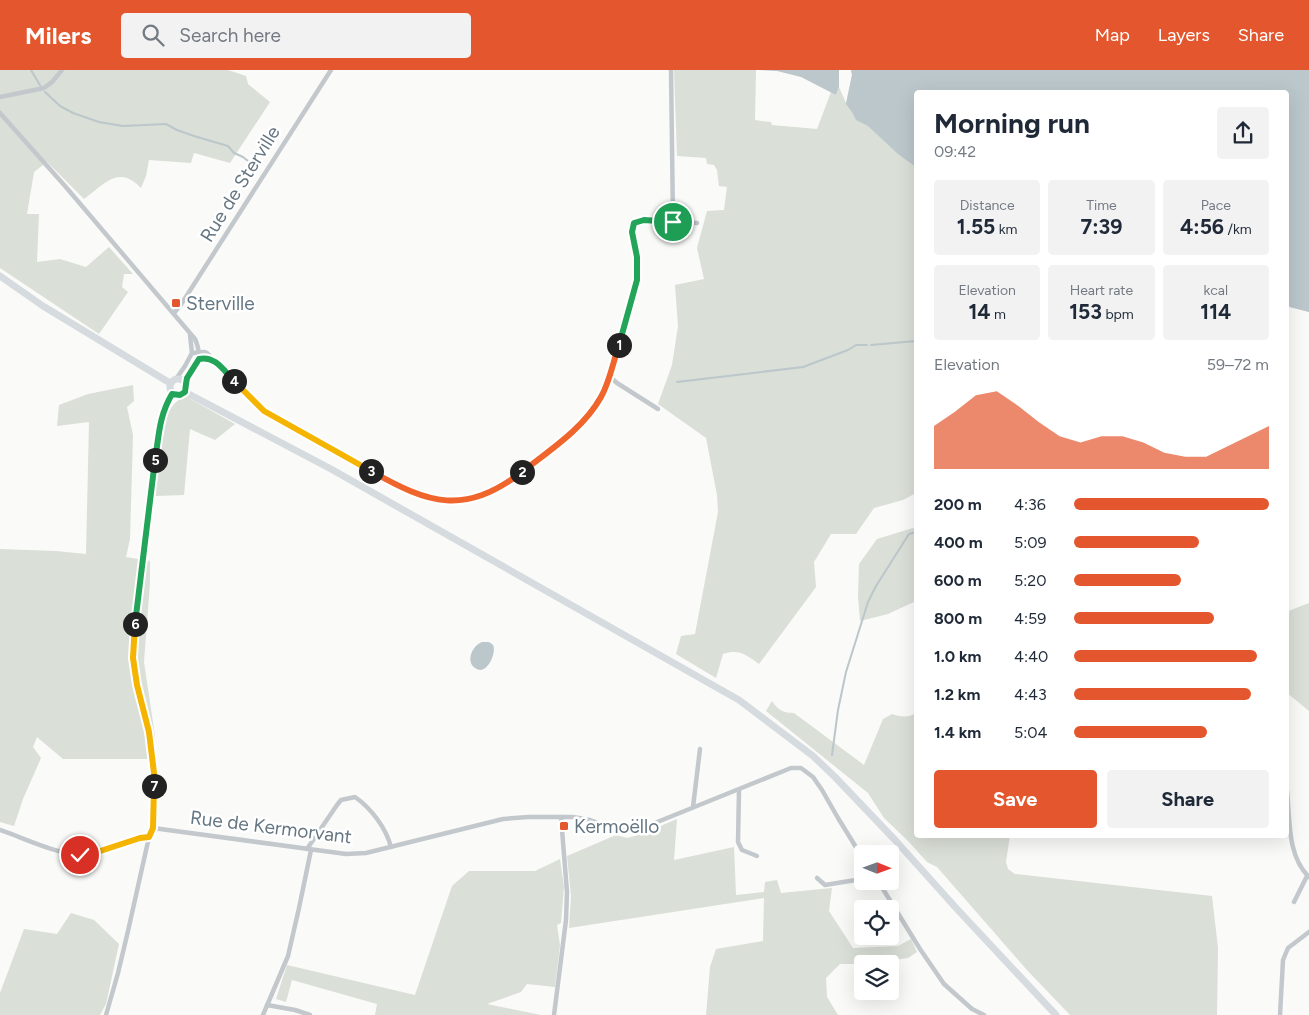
<!DOCTYPE html>
<meta charset="utf-8">
<style>
:root{--surface:#fff;--page:#f2f2f3;--text:#1f2937;--muted:#747a83;--accent:#e4572e}
body{margin:0;font-family:Figtree,sans-serif;background:var(--page);color:var(--text);height:100vh;display:flex;flex-direction:column;font-size:19px;white-space:nowrap}
*{box-sizing:border-box;margin:0}
p{font-size:16px;color:var(--muted)}
.icon{flex:none;width:28px;height:28px;fill:none;stroke:currentColor;stroke-width:2;stroke-linecap:round;stroke-linejoin:round}
.map{position:relative;flex:1;overflow:hidden}
.sheet{position:absolute;left:914px;top:20px;width:375px;height:748px;display:flex;flex-direction:column;background:var(--surface);border-radius:5px;box-shadow:0 5px 20px #0002}
.sheet>*{flex:none}
.needle{width:32px;rotate:91deg}
.buttons{position:absolute;left:854px;top:775px;display:grid;gap:10px}
.buttons a{display:grid;place-items:center;width:45px;height:45px;border-radius:5px;background:var(--surface);box-shadow:0 5px 20px #0002;font-size:25px}
.pin{position:absolute;display:grid;place-items:center;width:42px;height:42px;color:#fff;margin:-21px;border:2px solid #fff;border-radius:50%;box-shadow:0 1px 5px #0007}
.km{position:absolute;width:25px;height:25px;margin:-12px;border-radius:50%;background:#222;color:#fff;font-size:14px;line-height:25px;text-align:center}
.round{display:grid;place-items:center;flex:none;width:52px;height:52px;border-radius:5px;background:var(--page)}
.headline{display:flex;align-items:center;justify-content:space-between;height:85px;padding:0 20px}
h1{font-size:28px;font-weight:700;line-height:38px}
.metrics{display:grid;grid-template-columns:repeat(3,1fr);gap:8px;height:85px;padding:5px 20px}
.metrics div{display:grid;align-content:center;border-radius:5px;background:var(--page);text-align:center}
.metrics b{font-size:21px;font-weight:700}
.metrics small{font-size:14px;font-weight:400}
.metrics p{font-size:14px}
.chart{height:140px;padding:10px 20px}
.chart p{display:flex;justify-content:space-between}
.chart svg{width:100%;height:90px;margin-top:5px;fill:var(--accent);opacity:.7}
.action{display:flex;gap:10px;margin-top:auto;padding:10px 20px}
.action a{flex:1;height:58px;border-radius:5px;background:var(--accent);color:#fff;font-size:20px;font-weight:700;line-height:58px;text-align:center}
.action a+a{background:var(--page);color:var(--text)}
ul{padding:0 20px;list-style:none;font-size:16px}
li{display:grid;grid-template-columns:80px 60px 1fr;align-items:center;height:38px}
li i{height:12px;border-radius:6px;background:var(--accent)}
header{display:flex;align-items:center;gap:30px;box-sizing:border-box;height:70px;padding:0 25px;background:var(--accent);color:#fff}
header strong{font-size:24px}
nav{display:flex;gap:28px;margin-inline-start:auto;font-size:18px}
.search{width:350px;height:45px;background:var(--page);display:flex;align-items:center;gap:12px;box-sizing:border-box;padding:0 18px;border-radius:5px;color:var(--muted);font-size:19px}
.map>svg:first-child{display:block}
.green{fill:#dadfd7}
.water{fill:#bbc7cb}
.lines{fill:none;stroke-linecap:round;stroke-linejoin:round}
.stream{stroke:#bbc7cb;stroke-width:2}
.street{stroke:#c3c8cc;stroke-width:4.5}
.secondary{stroke:#d6dbdf;stroke-width:7}
.split-1-casing{stroke:#fff;stroke-width:10}
.split-2-casing{stroke:#fff;stroke-width:10}
.split-3-casing{stroke:#fff;stroke-width:10}
.split-4-casing{stroke:#fff;stroke-width:10}
.split-5-casing{stroke:#fff;stroke-width:10}
.split-6-casing{stroke:#fff;stroke-width:10}
.split-7-casing{stroke:#fff;stroke-width:10}
.split-8-casing{stroke:#fff;stroke-width:10}
.split-1{stroke:#22a559;stroke-width:6}
.split-2{stroke:#f0652b;stroke-width:6}
.split-3{stroke:#f0652b;stroke-width:6}
.split-4{stroke:#f5b400;stroke-width:6}
.split-5{stroke:#22a559;stroke-width:6}
.split-6{stroke:#22a559;stroke-width:6}
.split-7{stroke:#f5b400;stroke-width:6}
.split-8{stroke:#f5b400;stroke-width:6}
.poi-dot{fill:#e4572e;stroke:#fff;stroke-width:2}
.labels{text-anchor:middle;dominant-baseline:central;stroke-width:5;stroke-linejoin:round;paint-order:stroke}
.street-label{font-size:19px;fill:#657683;stroke:#fff}
.poi-label{font-size:19px;fill:#657683;stroke:#fff;text-anchor:start}
</style>
<header>
<strong>Milers</strong>
<div class="search"><svg class="icon" aria-label="search" viewBox="0 0 24 24"><circle cx="10" cy="10" r="6"/><path d="M15 15l6 6"/></svg>Search here</div>
<nav><a>Map</a><a>Layers</a><a>Share</a></nav>
</header>
<div class="map">
<svg width="1309" height="945" viewBox="0 0 1309 945">
<rect width="100%" height="100%" fill="#fafaf8"/>
<g class="green">
<path d="M0 0H228L246 6 248 14 270 32 230 93 194 83 191 93 149 90 146 106 141 118C118 94 104 115 84 129L47 92 34 102 27 144H39L37 192 60 189 86 197 109 177 133 204H124L122 217 128 222 99 264 0 198Z"/>
<path d="M674 0H756L755 50 771 52 772 55 817 59 831 22 836 25 839 17 846 33 852 5 851 0H1309V242L1286 236V22H916V423L903 430 874 438 856 464H831L814 492 816 517 759 594C745 584 739 579 723 584L716 608 676 584 681 566 695 564 718 442 717 425 706 368 658 334 672 295 678 256 675 215 704 209 697 178 707 141 724 140 727 117 719 116 717 100 714 95 707 94 706 88 677 86Z"/>
<polygon points="133,315 134,331 127,337 133,365 130,469 126,487 150,491 150,513 144,592 155,666 152,689 63,689 37,667 33,677 41,688 23,729 14,756 0,752 0,479 56,481 86,484 89,352 57,356 59,335 88,324"/>
<polygon points="187,327 235,354 215,370 190,359 184,425 155,426 163,349 174,334 181,328"/>
<polygon points="916,457 916,531 888,544 860,551 858,526 859,494 877,469"/>
<polygon points="1309,533 1309,641 1286,622 1286,542"/>
<path d="M772 631C778 640 783 643 794 643L864 695 883 649 892 644C900 647 909 648 916 643V765H1010L1006 792 1008 799 1015 804 1212 826 1218 878 1217 945H1070L1026 899 937 797 927 792 908 771 884 748 868 723 766 641Z"/>
<polygon points="677,749 674,790 734,777 736,825 764,822 765,812 777,810 781,823 832,818 829,841 853,878 898,876 911,869 917,882 908,888 866,894 840,894 826,908 827,927 838,945 706,945 710,897 716,879 763,871 764,828 569,858 571,826 567,786 616,765 627,768 642,764"/>
<polygon points="560,789 564,817 561,853 557,855 560,875 555,917 527,914 521,922 487,934 541,945 375,945 377,934 292,910 286,932 276,929 287,895 415,925 452,816 469,801 535,801"/>
<polygon points="71,843 94,850 119,874 106,934 100,945 0,945 0,923 24,859 57,864"/>
</g>
<g class="water">
<polygon points="759,0 839,0 839,17 836,25 801,7 777,1"/>
<polygon points="851,0 1309,0 1309,242 1286,236 1286,22 916,22 916,97 898,84 868,56 856,50 852,42 846,34 852,5"/>
<path d="M482 572C486 572 490 571 493 575 497 582 487 607 475 598 465 591 473 575 482 572Z"/>
</g>
<g class="lines">
<g class="stream">
<polyline points="31,0 41,17"/>
<polyline points="45,22 60,36 73,43 99,52 123,56 166,54 177,60 194,66 228,76 234,83 243,87 258,99"/>
<polyline points="871,275 916,271"/>
<polyline points="677,312 803,297 848,280 856,275 867,275"/>
<polyline points="832,685 838,640 846,602 868,532 876,516 909,464 916,462"/>
</g>
<g class="street">
<polyline points="671,0 673,151"/>
<polyline points="0,27 44,18 52,12 62,0"/>
<path d="M0 43 65 116 195 269C205 292 192 294 186 314"/>
<polyline points="174,243 182,233 331,0"/>
<polyline points="192,283 204,282 207,283 264,341 397,416 429,429 444,431 458,430 480,426 495,420 511,410 572,363 585,350 602,325 609,306 637,210 637,187 632,162 634,153 644,150 697,153"/>
<polyline points="199,289 203,288 214,291"/>
<polyline points="609,306 617,313 658,339"/>
<polyline points="176,309 185,296 192,283 190,265"/>
<polyline points="739,720 738,772 742,780 757,786"/>
<path d="M1287 721C1290 749 1287 786 1309 807"/>
<polyline points="693,737 700,679"/>
<polyline points="153,758 346,784 366,783 503,749 528,747 573,747 590,750 615,759 628,761 640,759 791,698 801,698 813,707 822,720 838,748 862,787"/>
<path d="M0 760C27 769 59 786 88 785L140 768 149 767"/>
<path d="M307 779 337 735 341 730 355 727C371 738 386 758 391 777"/>
<polyline points="817,808 825,815 862,809"/>
<polyline points="878,811 920,879 944,914 972,939 984,945"/>
<polyline points="1294,832 1307,806"/>
<polyline points="267,935 295,940 310,945"/>
<polyline points="106,945 118,903 128,861 149,767 153,758 154,744 154,703 149,662 137,615 133,588 134,563 161,348 165,336 172,324"/>
<polyline points="263,945 288,886 299,838 311,780"/>
<polyline points="554,945 566,850 567,822 561,747"/>
<polyline points="1280,945 1283,890 1288,878 1309,862"/>
</g>
<g class="secondary">
<polyline points="0,206 43,236 170,313"/>
<circle cx="178" cy="317" r="8"/>
<polyline points="185,322 331,399 739,630 813,686 835,707 895,770 957,839 1056,945"/>
</g>
</g>
<g class="lines">
<defs>
<polyline id="split-1" points="619,275 637,210 637,187 632,162 634,153 644,150 673,152"/>
<path id="split-2" d="M522 402C550 380 583 359 601 327 610 311 613 292 619 275"/>
<path id="split-3" d="M371 401C429 434 464 446 522 402"/>
<polyline id="split-4" points="234,311 264,341 371,401"/>
<path id="split-5" d="M155 390C159 365 159 346 172 324L180 325 185 322 186 314 187 308 199 289C215 285 224 301 234 311"/>
<polyline id="split-6" points="135,554 155,390"/>
<polyline id="split-7" points="135,554 133,588 137,615 149,662 154,703 154,716"/>
<polyline id="split-8" points="80,785 88,785 140,768 149,767 153,758 154,716"/>
</defs>
<use href="#split-1" class="split-1-casing"/>
<use href="#split-2" class="split-2-casing"/>
<use href="#split-3" class="split-3-casing"/>
<use href="#split-4" class="split-4-casing"/>
<use href="#split-5" class="split-5-casing"/>
<use href="#split-6" class="split-6-casing"/>
<use href="#split-7" class="split-7-casing"/>
<use href="#split-8" class="split-8-casing"/>
<use href="#split-1" class="split-1"/>
<use href="#split-2" class="split-2"/>
<use href="#split-3" class="split-3"/>
<use href="#split-4" class="split-4"/>
<use href="#split-5" class="split-5"/>
<use href="#split-6" class="split-6"/>
<use href="#split-7" class="split-7"/>
<use href="#split-8" class="split-8"/>
</g>
<g class="poi-dot">
<rect x="171" y="228" width="10" height="10" rx="2.5"/>
<rect x="559" y="751" width="10" height="10" rx="2.5"/>
</g>
<g class="labels">
<g class="street-label">
<text transform="translate(240 114) rotate(-58)">Rue de Sterville</text>
<text transform="translate(271 757) rotate(7)">Rue de Kermorvant</text>
</g>
<g class="poi-label">
<text x="186" y="233">Sterville</text>
<text x="574" y="756">Kermoëllo</text>
</g>
</g>
</svg>
<div class="buttons">
<a><svg class="needle" viewBox="-14 -14 28 28"><path d="M0-13l5 13h-10z" fill="#e53935"/><path d="M0 13l5-13h-10z" fill="#747a83"/></svg></a>
<a><svg class="icon" aria-label="locate" viewBox="0 0 24 24"><circle cx="12" cy="12" r="6"/><path d="M12 2v4M12 18v4M2 12h4M18 12h4"/></svg></a>
<a><svg class="icon" aria-label="layers" viewBox="0 0 24 24"><path d="M12 4l9 5-9 5-9-5zM3 14l9 5 9-5"/></svg></a>
</div>
<div class="pin" style="left:673px;top:152px;background:#1e9e55"><svg class="icon" aria-label="arrive" viewBox="0 0 24 24"><path d="M6 21V4h12l-3 4 3 4H6"/></svg></div>
<div class="pin" style="left:80px;top:785px;background:#d93025"><svg class="icon" aria-label="check" viewBox="0 0 24 24"><path d="M5 12l5 5 9-10"/></svg></div>
<b class="km" style="left:619px;top:275px">1</b>
<b class="km" style="left:522px;top:402px">2</b>
<b class="km" style="left:371px;top:401px">3</b>
<b class="km" style="left:234px;top:311px">4</b>
<b class="km" style="left:155px;top:390px">5</b>
<b class="km" style="left:135px;top:554px">6</b>
<b class="km" style="left:154px;top:716px">7</b>
<section class="sheet">
<div class="headline"><div><h1>Morning run</h1><p>09:42</p></div><a class="round"><svg class="icon" aria-label="share" viewBox="0 0 24 24"><path d="M12 15V3M7 8l5-5 5 5M5 13v7h14v-7"/></svg></a></div>
<div class="metrics">
<div><p>Distance</p><b>1.55<small> km</small></b></div>
<div><p>Time</p><b>7:39</b></div>
<div><p>Pace</p><b>4:56<small> /km</small></b></div>
</div>
<div class="metrics">
<div><p>Elevation</p><b>14<small> m</small></b></div>
<div><p>Heart rate</p><b>153<small> bpm</small></b></div>
<div><p>kcal</p><b>114</b></div>
</div>
<div class="chart"><p><span>Elevation</span>59–72 m</p>
<svg viewBox="0 0 160 44" preserveAspectRatio="none"><path d="M0 44V23L10 16L20 8L30 6L40 13L50 21L60 28L70 31L80 28L90 28L100 31L110 36L120 38L130 38L140 33L150 28L160 23V44z"/></svg>
</div>
<ul>
<li><b>200 m</b>4:36<i style="width:100%"></i></li>
<li><b>400 m</b>5:09<i style="width:64%"></i></li>
<li><b>600 m</b>5:20<i style="width:55%"></i></li>
<li><b>800 m</b>4:59<i style="width:72%"></i></li>
<li><b>1.0 km</b>4:40<i style="width:94%"></i></li>
<li><b>1.2 km</b>4:43<i style="width:91%"></i></li>
<li><b>1.4 km</b>5:04<i style="width:68%"></i></li>
</ul>
<div class="action"><a>Save</a><a>Share</a></div>
</section>
</div>
